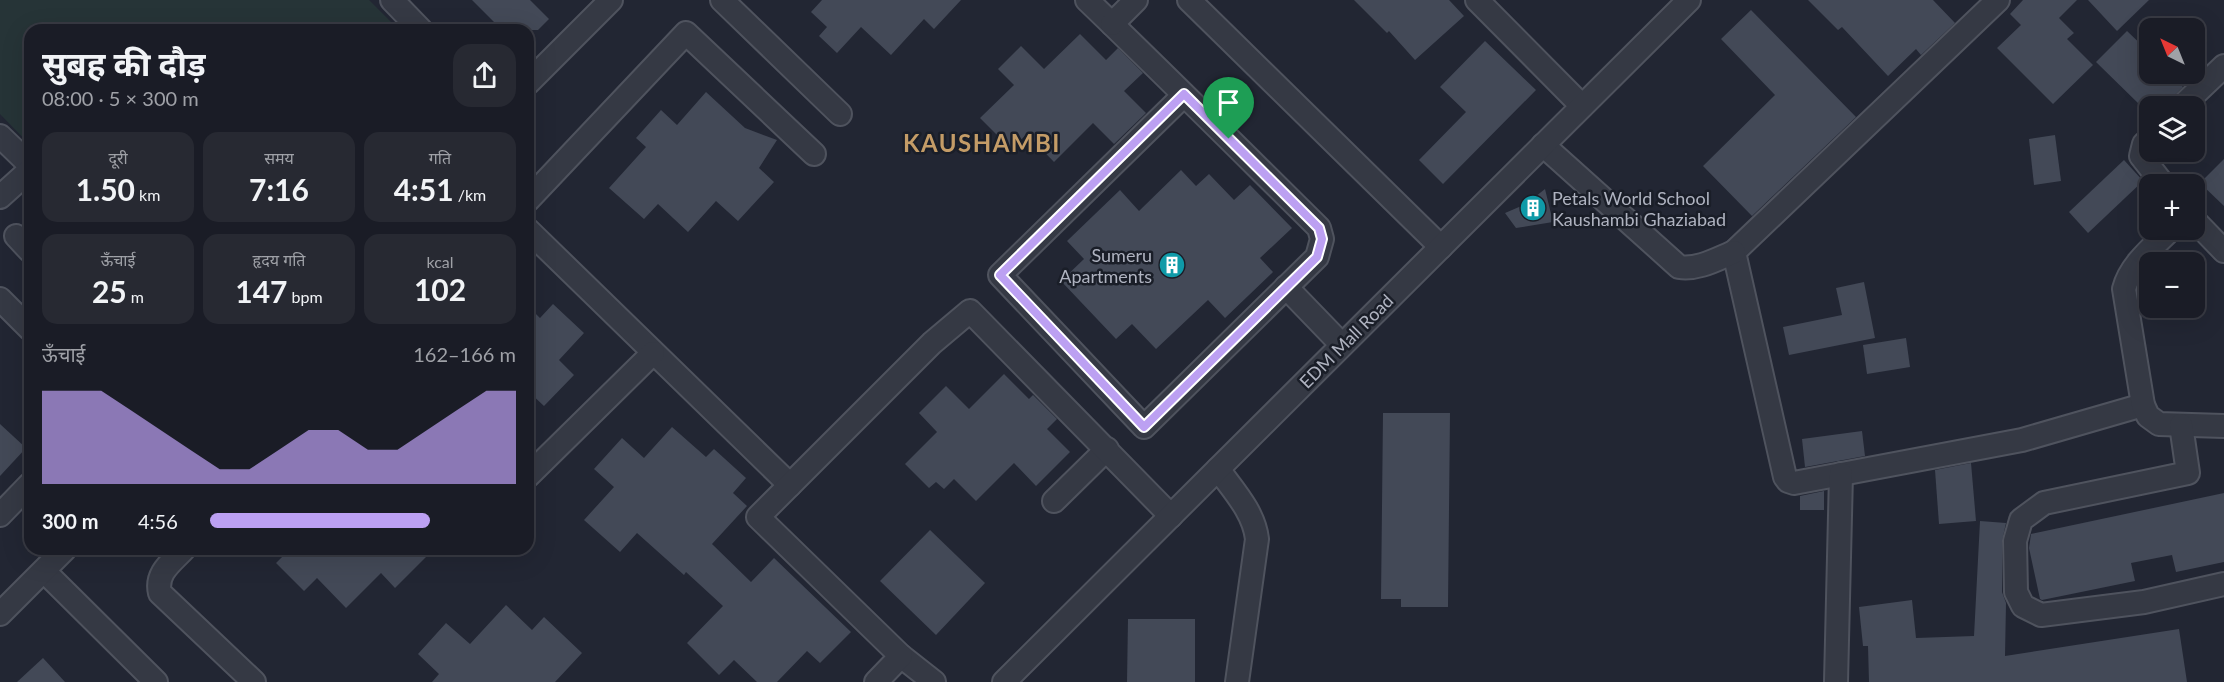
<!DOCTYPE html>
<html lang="hi">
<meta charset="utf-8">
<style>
:root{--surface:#1a1c26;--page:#272932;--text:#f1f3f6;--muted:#9fa1a7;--line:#383a43;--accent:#bca0f2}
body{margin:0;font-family:Lato,"Noto Sans Devanagari",sans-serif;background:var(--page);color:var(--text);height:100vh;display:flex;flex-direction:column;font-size:22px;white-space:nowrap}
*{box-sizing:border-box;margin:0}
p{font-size:20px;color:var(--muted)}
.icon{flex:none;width:33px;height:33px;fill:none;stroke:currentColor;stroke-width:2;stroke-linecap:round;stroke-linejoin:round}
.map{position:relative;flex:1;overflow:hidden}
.side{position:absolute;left:24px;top:24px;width:510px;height:531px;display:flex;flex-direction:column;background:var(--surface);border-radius:18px;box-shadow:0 6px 24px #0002,0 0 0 2px var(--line)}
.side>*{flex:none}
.needle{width:39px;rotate:317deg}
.controls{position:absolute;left:2139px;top:18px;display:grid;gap:12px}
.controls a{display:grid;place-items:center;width:66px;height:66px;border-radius:12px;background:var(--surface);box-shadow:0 6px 24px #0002,0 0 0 2px var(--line);font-size:30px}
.pin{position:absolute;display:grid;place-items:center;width:51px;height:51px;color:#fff;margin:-62px -26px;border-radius:50% 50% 50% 0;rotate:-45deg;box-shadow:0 0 6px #0007}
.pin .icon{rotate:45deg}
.round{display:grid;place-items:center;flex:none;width:63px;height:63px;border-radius:18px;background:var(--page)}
.headline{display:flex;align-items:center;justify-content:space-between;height:102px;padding:0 18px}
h1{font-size:33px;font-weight:700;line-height:45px}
.stats{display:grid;grid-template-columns:repeat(3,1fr);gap:9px;height:102px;padding:6px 18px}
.stats div{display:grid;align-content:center;border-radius:15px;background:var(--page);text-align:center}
.stats b{font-size:30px;font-weight:700}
.stats small{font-size:16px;font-weight:400}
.stats p{font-size:16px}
.chart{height:168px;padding:12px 18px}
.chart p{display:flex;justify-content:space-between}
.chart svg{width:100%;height:108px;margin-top:6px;fill:var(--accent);opacity:.7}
ul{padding:0 18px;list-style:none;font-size:20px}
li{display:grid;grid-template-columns:96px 72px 1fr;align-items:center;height:45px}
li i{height:15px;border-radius:8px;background:var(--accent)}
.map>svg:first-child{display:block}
.green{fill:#263437}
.building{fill:#434957}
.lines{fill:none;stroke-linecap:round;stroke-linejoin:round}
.minor-casing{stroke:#4f535e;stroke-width:26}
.minor{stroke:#353944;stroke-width:22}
.route-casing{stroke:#fff;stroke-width:12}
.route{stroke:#bca0f2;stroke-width:8}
.labels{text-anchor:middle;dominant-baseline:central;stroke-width:5;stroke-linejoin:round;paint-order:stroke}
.poi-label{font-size:18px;fill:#afb3c0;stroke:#1a1e28;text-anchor:start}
.street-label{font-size:18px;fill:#afb3c0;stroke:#1a1e28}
.district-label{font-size:24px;font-weight:bold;letter-spacing:1.5px;fill:#c49c67;stroke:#1a1e28}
</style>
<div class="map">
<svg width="2224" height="682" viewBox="0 0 2224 682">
<rect width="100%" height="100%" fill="#222633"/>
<polygon class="green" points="0,0 369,0 399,30 30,30 30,145 0,114"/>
<g class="building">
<polygon points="472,0 530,0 549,19 538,30 502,30"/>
<polygon points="822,0 961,0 934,29 924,19 891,55 861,27 837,53 819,36 827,27 811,12"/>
<polygon points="1354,0 1449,0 1464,16 1415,60 1389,31 1387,33"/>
<polygon points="1808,0 1933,0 1955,23 1921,55 1916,49 1888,76 1842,27 1838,30"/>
<polygon points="2023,0 2077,0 2059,18 2074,33 2067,39 2093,65 2053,104 1997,48 2021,25 2010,14"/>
<polygon points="2088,0 2149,0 2117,31"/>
<polygon points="1751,10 1856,117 1752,216 1703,166 1775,95 1721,39"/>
<polygon points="2127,31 2150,53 2150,74 2170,74 2183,87 2163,106 2141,106 2096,62"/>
<polygon points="1080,34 1106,60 1118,48 1143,73 1124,91 1146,113 1114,144 1093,123 1054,162 1027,134 1011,149 980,118 1014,85 998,69 1021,46 1044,69"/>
<polygon points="1485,41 1536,90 1443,184 1419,160 1466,112 1440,87"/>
<polygon points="706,92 745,128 777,140 759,168 774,182 738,221 716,201 688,232 658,204 644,219 609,188 646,147 636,138 661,110 677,125"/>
<polygon points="2055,135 2061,181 2034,185 2029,139"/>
<polygon points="2224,159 2224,206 2200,183"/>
<polygon points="2124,160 2143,181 2088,233 2069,212"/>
<polygon points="1181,170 1196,186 1209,174 1234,200 1250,185 1292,228 1260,258 1273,272 1225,318 1208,300 1156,349 1132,324 1116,339 1061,281 1084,259 1067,241 1120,190 1139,211"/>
<polygon points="1545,189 1553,222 1516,228 1505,213 1526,204"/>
<polygon points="1864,282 1875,338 1789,355 1783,327 1842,315 1836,288"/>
<polygon points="553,304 584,333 559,360 574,375 544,406 528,391 528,306 540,318"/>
<polygon points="1906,338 1910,367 1867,374 1863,345"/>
<polygon points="1004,374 1029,399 1033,395 1057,419 1047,429 1070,452 1036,486 1014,463 976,501 954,479 944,489 936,482 929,488 905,464 937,432 919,413 946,386 969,409"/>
<polygon points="1383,413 1450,413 1448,607 1401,607 1401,599 1381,599"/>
<polygon points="0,424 26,448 0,476"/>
<polygon points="672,427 706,457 714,449 746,478 733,493 747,506 712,544 751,582 774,558 851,632 820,663 807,651 777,682 757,682 734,660 719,675 687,643 723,606 686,572 684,575 637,533 620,552 584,520 614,487 594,469 622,438 644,458"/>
<polygon points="1862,431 1865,456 1805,467 1802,439"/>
<polygon points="1971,463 1976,521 1939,524 1935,470"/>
<polygon points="1824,491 1824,510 1800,510 1800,496"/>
<polygon points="2224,493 2224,562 2176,572 2172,555 2131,563 2135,581 2042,600 2040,599 2029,548 2031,534"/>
<polygon points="1980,521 2006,523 2002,541 2002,592 2006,603 2005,656 2179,629 2187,682 1869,682 1868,646 1863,646 1859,607 1912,600 1916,638 1974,636"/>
<polygon points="930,530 985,583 936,635 880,581"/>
<polygon points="290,549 434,549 395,588 381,573 346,608 317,578 304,591 276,563"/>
<polygon points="506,605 532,630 544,617 582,653 555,682 432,682 439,674 418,654 446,623 470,644"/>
<polygon points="1128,619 1195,619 1195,682 1127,682"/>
<polygon points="43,658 65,682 17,682"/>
</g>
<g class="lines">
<defs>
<g id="minor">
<polyline points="392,0 421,30"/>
<polyline points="722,0 840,114"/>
<path d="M1087 0C1165 75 1242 152 1319 228L1322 239 1317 257 1144 427 1000 275 1184 95"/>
<polyline points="1189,0 1441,247"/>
<polyline points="1477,0 1582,106"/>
<polyline points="1998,0 1734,252 1785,477 1788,481 1794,483 2022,440 2143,405"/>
<polyline points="1112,24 1136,0"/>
<polyline points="528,83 611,0"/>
<polyline points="2182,106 2224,66"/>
<polyline points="0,136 30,165"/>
<polyline points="2150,139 2144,144 2141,156 2163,184"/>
<path d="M1543 145 1679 267C1698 270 1717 259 1734 252"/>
<polyline points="0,197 30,170"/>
<polyline points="528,200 686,33 814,154"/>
<polyline points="2194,220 2224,251"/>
<polyline points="528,230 790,485"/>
<path d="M2170 230C2153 247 2130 265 2124 289L2143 405 2148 416 2159 424 2224 426"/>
<polyline points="16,236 30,251"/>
<polyline points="1286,287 1342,345"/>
<polyline points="0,299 30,329"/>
<polyline points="2181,425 2188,473 2044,503 2021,520 2015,541 2016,592 2023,606 2041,615 2144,602 2224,584"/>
<path d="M1218 469C1233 490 1254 512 1257 539L1237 682"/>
<polyline points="528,476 653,353"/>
<polyline points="1054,501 1107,449"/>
<polyline points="0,515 30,484"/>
<path d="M184 549C172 562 155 573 160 593L254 682"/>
<polyline points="44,571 156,682"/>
<polyline points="0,614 65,549"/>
<polyline points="901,656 934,682"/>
<polyline points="876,682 901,656 758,517 932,343 970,311 1171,516"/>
<polyline points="1004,682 1689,0"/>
<polyline points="1836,682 1841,474"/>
</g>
</defs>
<use href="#minor" class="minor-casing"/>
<use href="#minor" class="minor"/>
</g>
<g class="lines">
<defs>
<polygon id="route" points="1184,94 1319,228 1322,239 1317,257 1144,427 1000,275"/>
</defs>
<use href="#route" class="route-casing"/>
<use href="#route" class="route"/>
</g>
<defs>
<symbol id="building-disc" viewBox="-11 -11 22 22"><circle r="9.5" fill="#0f9aa8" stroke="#1a1e28"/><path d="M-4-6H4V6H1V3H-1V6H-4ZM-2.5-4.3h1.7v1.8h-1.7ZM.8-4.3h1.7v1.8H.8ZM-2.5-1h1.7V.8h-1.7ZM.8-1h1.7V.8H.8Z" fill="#fff"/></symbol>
</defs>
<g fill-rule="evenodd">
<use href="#building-disc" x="1518" y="193" width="30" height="30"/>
<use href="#building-disc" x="1157" y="250" width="30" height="30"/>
</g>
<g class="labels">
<g class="poi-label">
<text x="1552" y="198">Petals World School<tspan x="1552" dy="21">Kaushambi Ghaziabad</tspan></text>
<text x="1152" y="255" text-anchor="end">Sumeru<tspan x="1152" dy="21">Apartments</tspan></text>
</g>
<g class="street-label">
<text transform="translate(1346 341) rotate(-45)">EDM Mall Road</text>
</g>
<g class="district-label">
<text x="982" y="142">KAUSHAMBI</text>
</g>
</g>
</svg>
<div class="controls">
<a><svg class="needle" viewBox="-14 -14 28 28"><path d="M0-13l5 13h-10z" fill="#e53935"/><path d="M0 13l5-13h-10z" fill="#9fa1a7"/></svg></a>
<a><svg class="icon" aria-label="layers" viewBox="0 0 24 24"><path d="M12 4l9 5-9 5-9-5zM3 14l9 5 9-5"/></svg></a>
<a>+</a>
<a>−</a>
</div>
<div class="pin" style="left:1229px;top:139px;background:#1e9e55"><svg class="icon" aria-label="arrive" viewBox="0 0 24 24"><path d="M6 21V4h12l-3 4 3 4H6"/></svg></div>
<section class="side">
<div class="headline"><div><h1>सुबह की दौड़</h1><p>08:00 · 5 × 300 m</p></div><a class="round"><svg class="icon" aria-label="share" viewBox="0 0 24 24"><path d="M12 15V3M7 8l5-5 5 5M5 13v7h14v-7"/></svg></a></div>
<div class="stats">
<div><p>दूरी</p><b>1.50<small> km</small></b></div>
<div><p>समय</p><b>7:16</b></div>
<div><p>गति</p><b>4:51<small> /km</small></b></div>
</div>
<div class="stats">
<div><p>ऊँचाई</p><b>25<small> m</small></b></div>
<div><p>हृदय गति</p><b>147<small> bpm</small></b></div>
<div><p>kcal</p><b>102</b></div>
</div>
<div class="chart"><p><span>ऊँचाई</span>162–166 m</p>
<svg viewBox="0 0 160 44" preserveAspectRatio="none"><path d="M0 44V6L10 6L20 6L30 14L40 22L50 30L60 38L70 38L80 30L90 22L100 22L110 30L120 30L130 22L140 14L150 6L160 6V44z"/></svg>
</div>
<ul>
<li><b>300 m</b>4:56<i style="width:72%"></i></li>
</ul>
</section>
</div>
